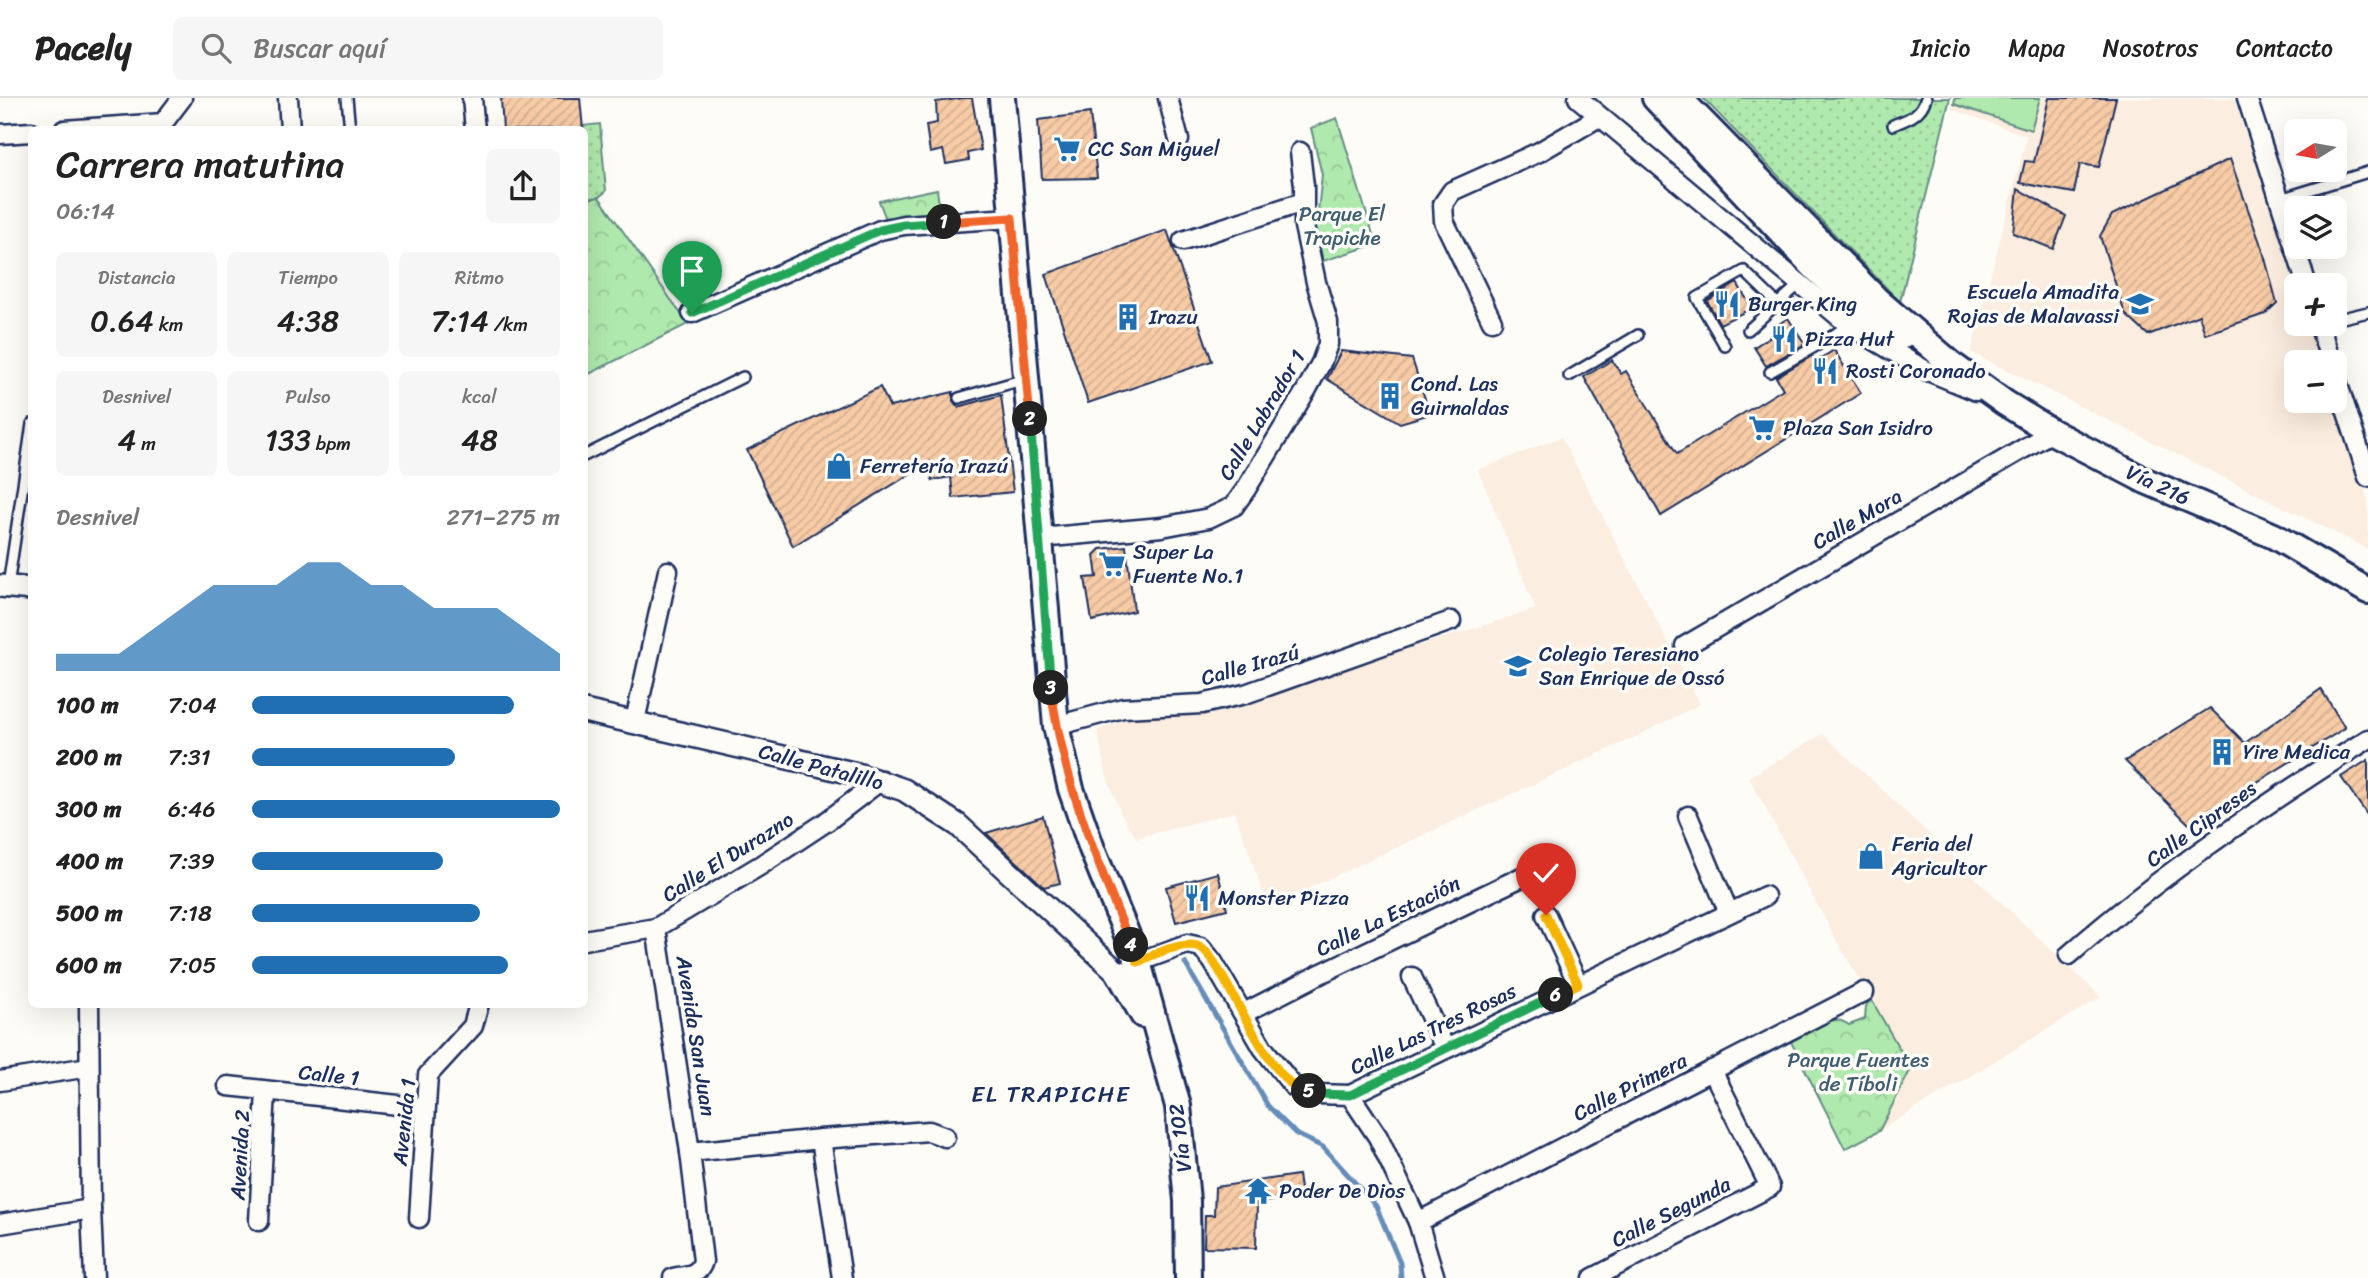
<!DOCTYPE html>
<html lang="es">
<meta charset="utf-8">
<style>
:root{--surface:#fff;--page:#f6f6f6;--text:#222;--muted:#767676;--line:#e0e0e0;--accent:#1f6fb2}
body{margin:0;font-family:Sriracha,sans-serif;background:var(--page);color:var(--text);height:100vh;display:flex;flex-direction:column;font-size:26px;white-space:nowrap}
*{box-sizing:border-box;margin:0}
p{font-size:23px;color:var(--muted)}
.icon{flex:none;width:38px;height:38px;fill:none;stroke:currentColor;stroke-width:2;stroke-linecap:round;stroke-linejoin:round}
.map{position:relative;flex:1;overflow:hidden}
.details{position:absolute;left:28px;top:28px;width:560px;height:882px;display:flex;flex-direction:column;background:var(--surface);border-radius:10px;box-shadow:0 7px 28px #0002}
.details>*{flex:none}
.needle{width:46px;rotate:259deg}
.fabs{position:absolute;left:2284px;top:21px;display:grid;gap:14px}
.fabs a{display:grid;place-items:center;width:63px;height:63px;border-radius:10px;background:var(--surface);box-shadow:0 7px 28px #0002;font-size:35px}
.pin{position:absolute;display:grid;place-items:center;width:60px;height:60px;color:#fff;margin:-72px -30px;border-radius:50% 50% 50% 0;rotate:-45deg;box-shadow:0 0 7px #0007}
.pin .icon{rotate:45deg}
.km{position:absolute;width:35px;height:35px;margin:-18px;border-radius:50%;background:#222;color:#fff;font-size:19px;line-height:35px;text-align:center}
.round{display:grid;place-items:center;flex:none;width:74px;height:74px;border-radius:10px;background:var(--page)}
.summary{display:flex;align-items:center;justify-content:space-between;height:119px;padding:0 28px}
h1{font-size:38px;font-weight:600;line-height:52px}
.figures{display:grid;grid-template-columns:repeat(3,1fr);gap:10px;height:119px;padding:7px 28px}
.figures div{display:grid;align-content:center;border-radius:10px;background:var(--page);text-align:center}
.figures b{font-size:30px;font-weight:600}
.figures small{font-size:19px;font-weight:400}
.figures p{font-size:19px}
.chart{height:196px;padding:14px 28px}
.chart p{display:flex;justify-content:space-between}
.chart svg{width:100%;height:126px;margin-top:7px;fill:var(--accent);opacity:.7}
ul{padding:0 28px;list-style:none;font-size:23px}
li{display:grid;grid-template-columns:112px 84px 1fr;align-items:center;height:52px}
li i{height:18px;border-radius:9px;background:var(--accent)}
header{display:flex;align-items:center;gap:42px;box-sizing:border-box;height:98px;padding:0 35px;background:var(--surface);border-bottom:2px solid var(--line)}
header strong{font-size:33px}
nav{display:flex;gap:38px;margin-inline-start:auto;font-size:24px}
.search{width:490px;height:63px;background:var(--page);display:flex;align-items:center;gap:18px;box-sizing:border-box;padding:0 24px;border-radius:10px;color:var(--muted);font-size:26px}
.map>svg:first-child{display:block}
.built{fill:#fbeddf}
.park{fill:url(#park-crowns);stroke:#668c86;stroke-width:2}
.garden{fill:url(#garden-dots);stroke:#668c86;stroke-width:2}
.pitch{fill:#b0e9ad;stroke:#668c86;stroke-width:2}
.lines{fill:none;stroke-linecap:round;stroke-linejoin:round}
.stream{stroke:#668db9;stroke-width:5}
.building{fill:url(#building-hatch);stroke:#1b2f5e;stroke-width:2}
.service-casing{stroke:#1b2f5e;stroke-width:14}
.minor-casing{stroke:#1b2f5e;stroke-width:23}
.tertiary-casing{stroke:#1b2f5e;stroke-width:26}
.secondary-casing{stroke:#1b2f5e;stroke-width:30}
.service{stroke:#fdfcf7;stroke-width:9}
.minor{stroke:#fdfcf7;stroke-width:18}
.tertiary{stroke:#fdfcf7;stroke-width:21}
.secondary{stroke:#fdfcf7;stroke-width:24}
.split-1-casing{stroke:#fff;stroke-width:14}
.split-2-casing{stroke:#fff;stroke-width:14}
.split-3-casing{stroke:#fff;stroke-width:14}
.split-4-casing{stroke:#fff;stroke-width:14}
.split-5-casing{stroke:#fff;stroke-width:14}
.split-6-casing{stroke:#fff;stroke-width:14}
.split-7-casing{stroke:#fff;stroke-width:14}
.split-1{stroke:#22a559;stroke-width:9}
.split-2{stroke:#f0652b;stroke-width:9}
.split-3{stroke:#22a559;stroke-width:9}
.split-4{stroke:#f0652b;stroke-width:9}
.split-5{stroke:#f5b400;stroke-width:9}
.split-6{stroke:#22a559;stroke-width:9}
.split-7{stroke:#f5b400;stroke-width:9}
.labels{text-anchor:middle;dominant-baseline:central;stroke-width:7;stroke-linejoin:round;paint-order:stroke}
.poi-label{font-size:21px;fill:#1b2f5e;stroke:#fdfcf7;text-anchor:start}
.park-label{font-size:21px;fill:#405e72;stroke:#fdfcf7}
.street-label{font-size:21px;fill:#1b2f5e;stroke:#fdfcf7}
.neighbourhood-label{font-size:23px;letter-spacing:2px;fill:#1b2f5e;stroke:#fdfcf7}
</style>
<header>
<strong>Pacely</strong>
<div class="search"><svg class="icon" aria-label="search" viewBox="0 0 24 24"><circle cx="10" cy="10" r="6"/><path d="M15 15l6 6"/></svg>Buscar aquí</div>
<nav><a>Inicio</a><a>Mapa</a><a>Nosotros</a><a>Contacto</a></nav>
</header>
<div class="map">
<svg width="2368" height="1180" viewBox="0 0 2368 1180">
<defs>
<pattern id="park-crowns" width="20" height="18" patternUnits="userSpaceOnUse" patternTransform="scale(1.75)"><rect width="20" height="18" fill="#b0e9ad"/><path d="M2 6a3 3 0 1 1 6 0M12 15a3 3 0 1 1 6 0" fill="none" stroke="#97c897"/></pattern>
<pattern id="garden-dots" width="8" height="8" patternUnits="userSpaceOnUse" patternTransform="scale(1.75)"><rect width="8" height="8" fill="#b0e9ad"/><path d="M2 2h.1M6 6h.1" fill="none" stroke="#97c897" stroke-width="1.8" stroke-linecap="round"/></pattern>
<pattern id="building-hatch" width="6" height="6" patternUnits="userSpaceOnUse" patternTransform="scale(1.75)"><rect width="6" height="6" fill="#f7cba6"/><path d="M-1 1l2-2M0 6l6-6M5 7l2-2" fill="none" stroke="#d3af91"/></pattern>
</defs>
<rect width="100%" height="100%" fill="#fdfcf7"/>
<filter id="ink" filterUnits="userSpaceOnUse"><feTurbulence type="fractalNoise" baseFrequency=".0143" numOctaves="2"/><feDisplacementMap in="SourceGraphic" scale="14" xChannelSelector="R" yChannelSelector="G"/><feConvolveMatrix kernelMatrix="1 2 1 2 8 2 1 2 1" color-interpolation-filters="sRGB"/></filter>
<g filter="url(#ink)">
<g class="built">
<polygon points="1954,0 2234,0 2296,187 2296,226 2309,226 2322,264 2296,264 2296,303 2335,302 2368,402 2368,451 1971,254 2027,38 1952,11"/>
<polygon points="1561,339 1700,606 1633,640 1268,809 1235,714 1136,740 1121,715 1107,679 1097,632 1123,622 1149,616 1211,616 1316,583 1376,561 1536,511 1478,372"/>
<polygon points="1823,636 2101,899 1879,1033 1911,971 1833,836 1749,679"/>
</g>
<g class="park">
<polygon points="1337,20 1376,146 1323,163 1316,131 1322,77 1311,30"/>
<polygon points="937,91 940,116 887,124 879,103"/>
<polygon points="599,99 688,226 585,278 585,101"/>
<path d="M1871 901 1911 971 1879 1033 1845 1051 1790 942C1808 932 1830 913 1849 927L1865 921 1866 908Z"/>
</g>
<g class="garden">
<polygon points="1703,0 1950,0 1900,204"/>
<polygon points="600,26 606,93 599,99 585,101 585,74 587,73 584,32 582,28"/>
</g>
<polygon class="pitch" points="1955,0 2040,0 2031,32 1954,6"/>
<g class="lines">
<polyline class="stream" points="1185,865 1268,1008 1296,1036 1323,1049 1376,1108 1400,1165 1401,1180"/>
</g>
<g class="building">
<polygon points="501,0 580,0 583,32 503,32"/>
<polygon points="964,0 972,0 981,52 968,55 969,62 946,66 943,52 930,55 926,27 937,25 936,4"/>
<polygon points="2049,0 2116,0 2099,69 2080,66 2074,95 2020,85 2025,63 2034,64"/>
<polygon points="1090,15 1097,80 1042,81 1038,22"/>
<polygon points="2230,61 2263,153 2277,205 2265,216 2205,236 2199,217 2148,237 2125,216 2100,138 2112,117"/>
<polygon points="2018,91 2066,118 2053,151 2013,135"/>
<polygon points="1167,132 1212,263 1088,305 1046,176"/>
<polygon points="1737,185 1752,210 1720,226 1707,203"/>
<polygon points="1788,220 1805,246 1766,268 1754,249 1776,235 1773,230"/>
<polygon points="1834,252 1861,295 1661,418 1584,279 1612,262 1621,276 1626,273 1677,356 1783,291 1776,279 1812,258 1816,264"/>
<polygon points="1341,253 1412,261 1430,316 1400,325 1327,281"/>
<polygon points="880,289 890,309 953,294 953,303 958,309 1001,297 1013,394 953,400 951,379 932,382 930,364 793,448 747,352"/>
<polygon points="1126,448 1134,513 1092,523 1085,480 1097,479 1094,457 1100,451"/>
<polygon points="2321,591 2345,630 2189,726 2125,663 2210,610 2245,645"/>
<polygon points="2368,662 2368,718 2341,679"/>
<polygon points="1043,718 1060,785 1044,789 986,735"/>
<polygon points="1218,775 1227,811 1176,824 1166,789"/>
<polygon points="1298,1077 1301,1098 1257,1105 1256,1150 1204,1149 1205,1117 1214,1117 1215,1089"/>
</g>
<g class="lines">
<defs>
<g id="service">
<polyline points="347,0 350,32"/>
<path d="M1893 27C1908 21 1921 17 1926 0"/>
<polyline points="2280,101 2368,74"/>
<polyline points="2334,222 2368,214"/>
<polyline points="1748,232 1802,184"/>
<polyline points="1725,248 1697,200 1744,173 1778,206"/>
<polyline points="1770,274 1825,243 1851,225"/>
<polyline points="1569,278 1638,237"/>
<polyline points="959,300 1025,281"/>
<polyline points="584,358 743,279"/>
<polyline points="8,488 32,326"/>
</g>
<g id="minor">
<polyline points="288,0 290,32"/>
<polyline points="472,0 475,32"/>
<polyline points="1168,0 1179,42"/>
<polyline points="1578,0 1849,227 1923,271 1976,293"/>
<polyline points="2247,0 2307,187"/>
<polyline points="64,32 163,25 182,0"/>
<polyline points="0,36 32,34"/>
<polyline points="1183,143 1303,104"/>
<polyline points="692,215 880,132 904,127 1012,120"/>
<polyline points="1492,223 1444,123 1443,106 1452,93 1539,54 1599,19"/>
<polyline points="2319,226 2331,264"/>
<polyline points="2334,274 2368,379"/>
<polyline points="1040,440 1162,429 1209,420 1234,408 1246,391 1307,291 1321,265 1328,246 1328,224 1316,184 1304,128 1304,88 1300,54"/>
<polyline points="1685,548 2052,334"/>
<polyline points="635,623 668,473"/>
<polyline points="1056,628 1123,610 1202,606 1245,596 1451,523"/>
<polyline points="1688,718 1729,815"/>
<polyline points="1546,817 1578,886"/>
<path d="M656 830 690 1054 703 1163C699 1178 687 1177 673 1180"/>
<polyline points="584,842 656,830 761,767 826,724 881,682"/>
<path d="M2069 857C2161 776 2264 707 2368 641"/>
<polyline points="1138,864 1187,846 1201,849 1213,864 1263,950 1293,988 1317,996 1350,997 1378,1039 1418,1124 1435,1180"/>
<polyline points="1412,879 1445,950"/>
<polyline points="89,906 91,1111 94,1180"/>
<polyline points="1244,915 1322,875 1553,764"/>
<polyline points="0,983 89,969"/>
<polyline points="228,988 425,1010"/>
<polyline points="1350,997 1765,798"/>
<polyline points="821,1041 929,1033 945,1039"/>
<polyline points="690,1054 821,1041 842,1180"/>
<polyline points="419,1120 428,977 473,928 479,906"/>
<polyline points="259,1123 266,993"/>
<polyline points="1418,1124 1864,894"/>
<polyline points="0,1126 91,1111"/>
<polyline points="1593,1180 1770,1089 1712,972"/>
</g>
<g id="tertiary">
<polyline points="0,488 32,491"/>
<polyline points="584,613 857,676 904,692 958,727 1130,886"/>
</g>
<g id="secondary">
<polyline points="1002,0 1056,628 1071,691 1092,751 1138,864 1178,1008 1187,1103 1188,1180"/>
<polyline points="1655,0 1815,170 1863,215 1903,238"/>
<polyline points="1679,0 1876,201 1955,269 2005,305 2052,334 2146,383 2274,438 2368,493"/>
<polyline points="1119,875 1143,917"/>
</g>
</defs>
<use href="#service" class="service-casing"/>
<use href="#minor" class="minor-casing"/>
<use href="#tertiary" class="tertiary-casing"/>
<use href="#secondary" class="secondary-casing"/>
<use href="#service" class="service"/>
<use href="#minor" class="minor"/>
<use href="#tertiary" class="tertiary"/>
<use href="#secondary" class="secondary"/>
</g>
</g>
<g class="lines" filter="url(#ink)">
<defs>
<polyline id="split-1" points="692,215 880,132 904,127 944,124"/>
<polyline id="split-2" points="944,124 1012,120 1030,321"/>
<polyline id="split-3" points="1030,321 1051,590"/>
<path id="split-4" d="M1051 590C1062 680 1097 763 1131 847"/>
<path id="split-5" d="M1131 847 1138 864C1152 857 1185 842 1200 849 1208 853 1215 866 1220 874 1236 901 1270 973 1294 988 1298 991 1305 992 1309 993"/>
<polyline id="split-6" points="1309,993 1317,996 1350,997 1556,897"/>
<polyline id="split-7" points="1546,817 1578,886 1556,897"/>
</defs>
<use href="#split-1" class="split-1-casing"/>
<use href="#split-2" class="split-2-casing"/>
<use href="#split-3" class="split-3-casing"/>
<use href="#split-4" class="split-4-casing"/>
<use href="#split-5" class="split-5-casing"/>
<use href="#split-6" class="split-6-casing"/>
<use href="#split-7" class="split-7-casing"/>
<use href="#split-1" class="split-1"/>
<use href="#split-2" class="split-2"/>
<use href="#split-3" class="split-3"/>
<use href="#split-4" class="split-4"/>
<use href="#split-5" class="split-5"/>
<use href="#split-6" class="split-6"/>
<use href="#split-7" class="split-7"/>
</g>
<defs>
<symbol id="supermarket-bare" viewBox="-9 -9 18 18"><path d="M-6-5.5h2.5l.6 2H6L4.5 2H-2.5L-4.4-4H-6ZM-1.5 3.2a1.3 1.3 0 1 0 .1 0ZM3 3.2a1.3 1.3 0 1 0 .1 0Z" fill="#1f6fb2" stroke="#fdfcf7" stroke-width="2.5" paint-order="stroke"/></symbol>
<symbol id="restaurant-bare" viewBox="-9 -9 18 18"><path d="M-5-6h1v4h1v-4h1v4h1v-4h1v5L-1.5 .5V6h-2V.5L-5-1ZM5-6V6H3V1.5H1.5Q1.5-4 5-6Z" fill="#1f6fb2" stroke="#fdfcf7" stroke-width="2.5" paint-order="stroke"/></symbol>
<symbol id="school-bare" viewBox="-9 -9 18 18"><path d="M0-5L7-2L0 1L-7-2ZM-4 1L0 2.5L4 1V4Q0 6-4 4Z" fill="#1f6fb2" stroke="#fdfcf7" stroke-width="2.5" paint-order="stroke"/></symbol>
<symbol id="building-bare" viewBox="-9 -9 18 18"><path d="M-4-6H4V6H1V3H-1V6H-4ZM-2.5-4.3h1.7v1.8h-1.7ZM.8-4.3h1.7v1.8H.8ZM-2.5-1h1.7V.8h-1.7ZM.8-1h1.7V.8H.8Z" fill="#1f6fb2" stroke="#fdfcf7" stroke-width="2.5" paint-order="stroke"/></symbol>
<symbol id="shop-bare" viewBox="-9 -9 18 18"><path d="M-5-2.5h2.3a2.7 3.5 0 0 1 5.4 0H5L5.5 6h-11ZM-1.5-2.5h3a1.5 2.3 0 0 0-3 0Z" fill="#1f6fb2" stroke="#fdfcf7" stroke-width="2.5" paint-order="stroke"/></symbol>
<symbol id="temple-bare" viewBox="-9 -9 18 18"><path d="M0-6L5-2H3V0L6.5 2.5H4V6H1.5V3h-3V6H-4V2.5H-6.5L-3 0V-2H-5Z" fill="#1f6fb2" stroke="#fdfcf7" stroke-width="2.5" paint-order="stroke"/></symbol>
</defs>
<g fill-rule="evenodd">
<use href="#supermarket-bare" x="1048" y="32" width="38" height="38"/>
<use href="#restaurant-bare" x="1708" y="187" width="38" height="38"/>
<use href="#school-bare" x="2121" y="187" width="38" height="38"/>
<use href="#building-bare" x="1109" y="200" width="38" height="38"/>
<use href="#restaurant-bare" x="1765" y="222" width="38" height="38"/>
<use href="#restaurant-bare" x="1806" y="254" width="38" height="38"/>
<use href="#building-bare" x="1371" y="279" width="38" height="38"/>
<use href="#supermarket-bare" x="1743" y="311" width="38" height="38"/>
<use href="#shop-bare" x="820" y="349" width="38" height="38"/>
<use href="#supermarket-bare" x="1093" y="447" width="38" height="38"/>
<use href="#school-bare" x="1499" y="549" width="38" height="38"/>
<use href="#building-bare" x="2203" y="635" width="38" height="38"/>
<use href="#shop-bare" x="1852" y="739" width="38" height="38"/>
<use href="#restaurant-bare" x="1178" y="781" width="38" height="38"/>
<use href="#temple-bare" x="1239" y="1074" width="38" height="38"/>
</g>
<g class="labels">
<g class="poi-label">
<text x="1088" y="51">CC San Miguel</text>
<text x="2119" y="194" text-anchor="end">Escuela Amadita<tspan x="2119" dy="24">Rojas de Malavassi</tspan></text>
<text x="1748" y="206">Burger King</text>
<text x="1149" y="219">Irazu</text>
<text x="1805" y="241">Pizza Hut</text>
<text x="1846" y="273">Rosti Coronado</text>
<text x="1411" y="286">Cond. Las<tspan x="1411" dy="24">Guirnaldas</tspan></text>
<text x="1783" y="330">Plaza San Isidro</text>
<text x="860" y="368">Ferretería Irazú</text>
<text x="1133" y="454">Super La<tspan x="1133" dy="24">Fuente No.1</tspan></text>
<text x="1539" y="556">Colegio Teresiano<tspan x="1539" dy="24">San Enrique de Ossó</tspan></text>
<text x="2243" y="654">Yire Medica</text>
<text x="1892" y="746">Feria del<tspan x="1892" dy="24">Agricultor</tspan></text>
<text x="1218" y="800">Monster Pizza</text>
<text x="1279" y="1093">Poder De Dios</text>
</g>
<g class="park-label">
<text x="1342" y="116">Parque El<tspan x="1342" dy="24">Trapiche</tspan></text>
<text x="1858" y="962">Parque Fuentes<tspan x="1858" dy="24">de Tíboli</tspan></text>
</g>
<g class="street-label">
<text transform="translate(1262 317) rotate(-59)">Calle Labrador 1</text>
<text transform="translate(2158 387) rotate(25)">Vía 216</text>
<text transform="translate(1857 421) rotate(-30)">Calle Mora</text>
<text transform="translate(1250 567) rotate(-16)">Calle Irazú</text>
<text transform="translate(821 669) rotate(15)">Calle Patalillo</text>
<text transform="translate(2201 726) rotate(-36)">Calle Cipreses</text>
<text transform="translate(728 759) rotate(-32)">Calle El Durazno</text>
<text transform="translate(1388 818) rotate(-26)">Calle La Estación</text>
<text transform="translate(1433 931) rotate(-26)">Calle Las Tres Rosas</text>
<text transform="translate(696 938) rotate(81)">Avenida San Juan</text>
<text transform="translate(329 977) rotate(6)">Calle 1</text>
<text transform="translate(1630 989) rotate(-27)">Calle Primera</text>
<text transform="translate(404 1024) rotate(-84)">Avenida 1</text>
<text transform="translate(1180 1040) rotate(-97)">Vía 102</text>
<text transform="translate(240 1057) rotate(-87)">Avenida 2</text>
<text transform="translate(1671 1114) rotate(-27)">Calle Segunda</text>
</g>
<g class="neighbourhood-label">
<text x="1051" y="996">EL TRAPICHE</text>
</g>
</g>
</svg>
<div class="fabs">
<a><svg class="needle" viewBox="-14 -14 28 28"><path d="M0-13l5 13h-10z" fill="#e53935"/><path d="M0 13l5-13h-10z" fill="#767676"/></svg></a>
<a><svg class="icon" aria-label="layers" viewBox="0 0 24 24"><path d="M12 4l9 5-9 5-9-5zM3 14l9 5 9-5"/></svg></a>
<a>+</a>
<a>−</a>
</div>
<div class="pin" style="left:692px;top:215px;background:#1e9e55"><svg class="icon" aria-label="arrive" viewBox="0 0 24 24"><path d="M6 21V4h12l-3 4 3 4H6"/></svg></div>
<div class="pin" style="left:1546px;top:817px;background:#d93025"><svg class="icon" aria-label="check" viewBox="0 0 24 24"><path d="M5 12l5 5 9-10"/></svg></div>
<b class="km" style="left:944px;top:124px">1</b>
<b class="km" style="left:1030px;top:321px">2</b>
<b class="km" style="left:1051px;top:590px">3</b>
<b class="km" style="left:1131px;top:847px">4</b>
<b class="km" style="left:1309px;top:993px">5</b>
<b class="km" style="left:1556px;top:897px">6</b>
<section class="details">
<div class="summary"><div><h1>Carrera matutina</h1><p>06:14</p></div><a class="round"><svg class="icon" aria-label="share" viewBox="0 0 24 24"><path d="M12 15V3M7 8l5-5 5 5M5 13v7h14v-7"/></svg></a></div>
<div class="figures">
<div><p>Distancia</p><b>0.64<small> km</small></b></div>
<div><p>Tiempo</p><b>4:38</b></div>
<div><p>Ritmo</p><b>7:14<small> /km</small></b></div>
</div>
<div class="figures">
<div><p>Desnivel</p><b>4<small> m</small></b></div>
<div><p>Pulso</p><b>133<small> bpm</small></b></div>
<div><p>kcal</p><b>48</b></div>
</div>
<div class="chart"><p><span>Desnivel</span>271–275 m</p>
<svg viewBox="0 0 160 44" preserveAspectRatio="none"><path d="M0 44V38L10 38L20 38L30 30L40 22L50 14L60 14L70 14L80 6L90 6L100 14L110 14L120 22L130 22L140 22L150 30L160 38V44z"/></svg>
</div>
<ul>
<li><b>100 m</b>7:04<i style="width:85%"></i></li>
<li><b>200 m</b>7:31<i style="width:66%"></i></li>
<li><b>300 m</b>6:46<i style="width:100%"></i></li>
<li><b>400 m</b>7:39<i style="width:62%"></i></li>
<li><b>500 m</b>7:18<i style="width:74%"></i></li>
<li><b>600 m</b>7:05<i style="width:83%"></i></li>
</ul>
</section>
</div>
